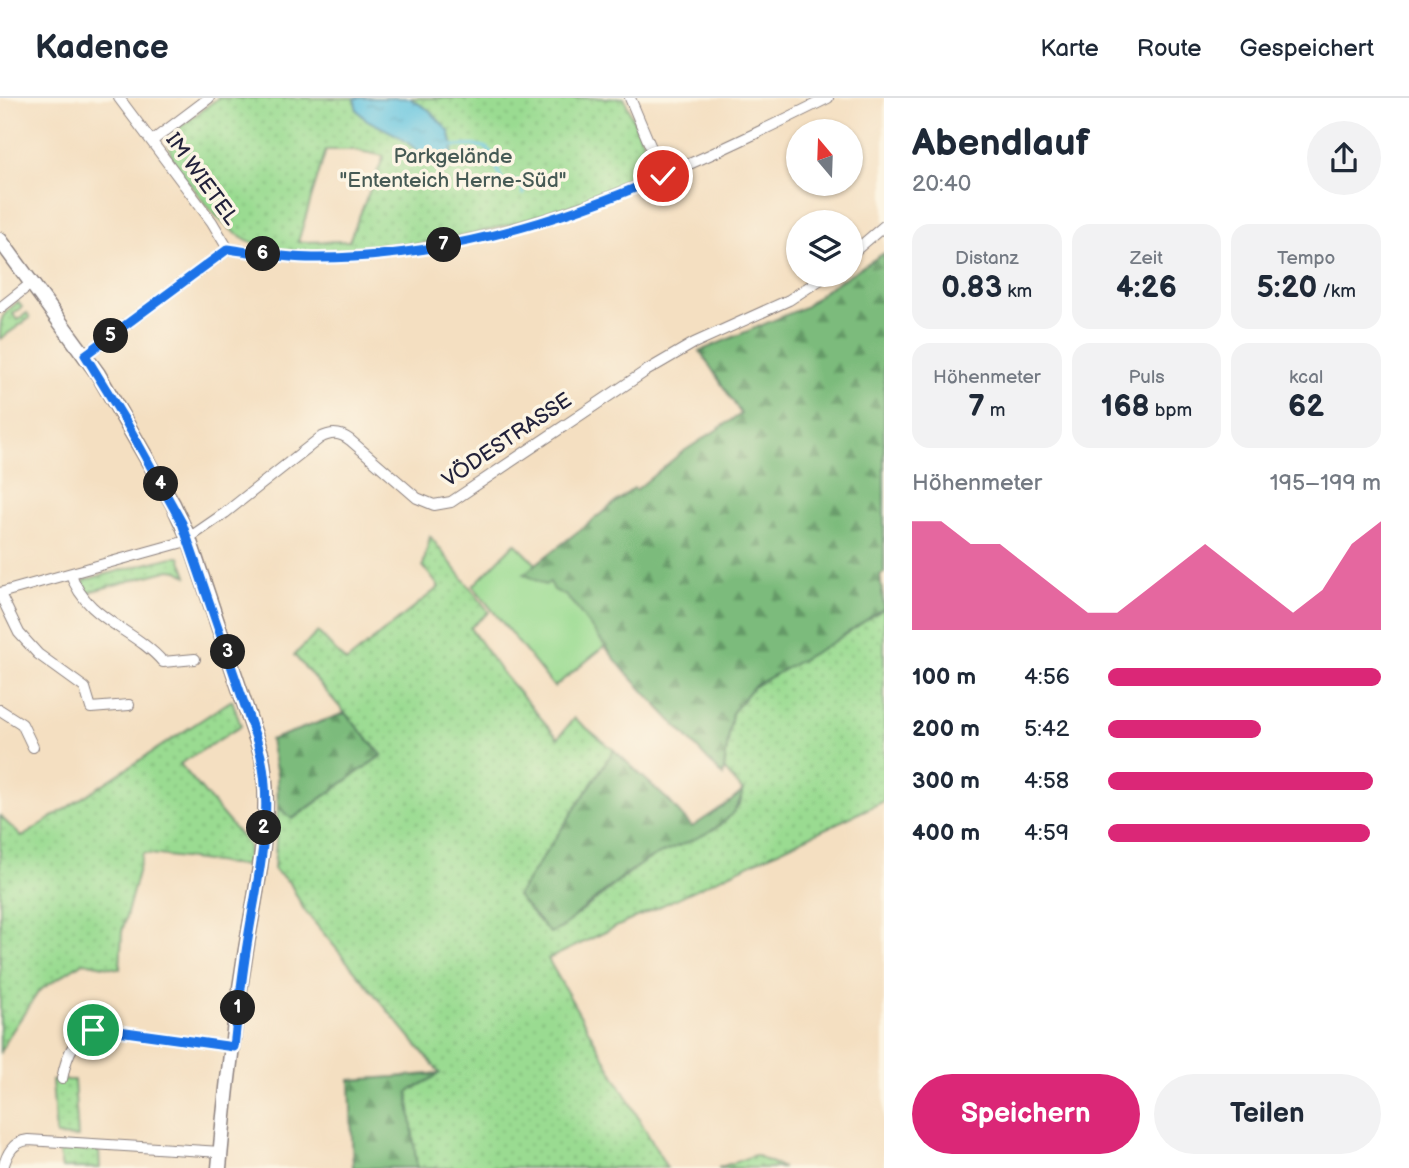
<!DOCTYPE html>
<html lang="de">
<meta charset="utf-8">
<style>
:root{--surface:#fff;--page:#f2f2f3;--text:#1f2937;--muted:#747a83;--line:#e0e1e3;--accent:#db2777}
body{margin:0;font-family:"Balsamiq Sans",sans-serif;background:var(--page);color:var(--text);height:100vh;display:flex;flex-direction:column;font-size:26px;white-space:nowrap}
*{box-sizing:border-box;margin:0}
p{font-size:23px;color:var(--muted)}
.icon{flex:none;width:38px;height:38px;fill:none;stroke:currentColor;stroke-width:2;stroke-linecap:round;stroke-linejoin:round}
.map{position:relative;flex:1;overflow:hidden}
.sheet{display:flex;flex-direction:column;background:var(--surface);width:525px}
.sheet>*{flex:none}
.needle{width:46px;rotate:341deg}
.fabs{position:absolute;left:786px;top:21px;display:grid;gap:14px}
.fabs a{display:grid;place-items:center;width:77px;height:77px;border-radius:50%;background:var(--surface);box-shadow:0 2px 5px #0004;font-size:35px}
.pin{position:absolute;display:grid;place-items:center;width:60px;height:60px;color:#fff;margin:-30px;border:4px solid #fff;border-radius:50%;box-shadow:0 2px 7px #0007}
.km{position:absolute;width:35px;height:35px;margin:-18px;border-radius:50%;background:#222;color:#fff;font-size:19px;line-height:35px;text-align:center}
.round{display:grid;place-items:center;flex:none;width:74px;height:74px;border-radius:37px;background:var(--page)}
.summary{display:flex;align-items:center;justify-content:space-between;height:119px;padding:0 28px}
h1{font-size:38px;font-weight:700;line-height:52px}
.stats{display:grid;grid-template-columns:repeat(3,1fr);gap:10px;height:119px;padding:7px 28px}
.stats div{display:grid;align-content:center;border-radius:18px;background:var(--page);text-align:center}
.stats b{font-size:30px;font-weight:700}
.stats small{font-size:19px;font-weight:400}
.stats p{font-size:19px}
.chart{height:196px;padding:14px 28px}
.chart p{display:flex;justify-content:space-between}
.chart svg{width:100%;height:126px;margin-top:7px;fill:var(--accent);opacity:.7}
.cta{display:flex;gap:14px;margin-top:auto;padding:14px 28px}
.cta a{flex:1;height:80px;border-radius:42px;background:var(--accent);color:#fff;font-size:28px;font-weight:700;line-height:80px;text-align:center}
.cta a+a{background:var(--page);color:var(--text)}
ul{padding:0 28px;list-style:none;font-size:23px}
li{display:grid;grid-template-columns:112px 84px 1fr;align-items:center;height:52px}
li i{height:18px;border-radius:9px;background:var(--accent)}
header{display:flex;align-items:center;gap:42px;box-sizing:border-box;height:98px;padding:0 35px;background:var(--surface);border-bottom:2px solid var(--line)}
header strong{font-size:33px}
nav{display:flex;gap:38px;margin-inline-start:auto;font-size:24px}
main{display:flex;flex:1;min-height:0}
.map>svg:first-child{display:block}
.grass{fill:url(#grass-dots);stroke:#5e7e66;stroke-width:2;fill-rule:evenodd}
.forest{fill:url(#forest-firs);stroke:#4e6e5b;stroke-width:2}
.garden{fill:#9adb91;stroke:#5e7e66;stroke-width:2}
.water{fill:url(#water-ripples);stroke:#42738e;stroke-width:2}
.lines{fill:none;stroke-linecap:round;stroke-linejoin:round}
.stream{stroke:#62c4e0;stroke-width:3.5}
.street-casing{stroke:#8b807e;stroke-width:12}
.secondary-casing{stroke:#8b807e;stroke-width:17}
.street{stroke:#fff;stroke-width:10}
.secondary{stroke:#fff;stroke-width:14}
.route-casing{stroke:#fff;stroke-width:14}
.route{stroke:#1a73e8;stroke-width:9}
.labels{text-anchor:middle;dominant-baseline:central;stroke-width:7;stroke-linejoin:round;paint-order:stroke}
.park-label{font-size:21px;fill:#465a55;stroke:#fcf5e5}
.street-label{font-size:21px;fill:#22223b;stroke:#fcf5e5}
</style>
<header>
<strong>Kadence</strong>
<nav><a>Karte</a><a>Route</a><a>Gespeichert</a></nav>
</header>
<main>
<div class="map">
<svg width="884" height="1070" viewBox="0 0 884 1070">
<defs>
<pattern id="grass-dots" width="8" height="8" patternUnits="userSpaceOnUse" patternTransform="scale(1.75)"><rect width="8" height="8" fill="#9adb91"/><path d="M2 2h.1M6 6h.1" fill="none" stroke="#84bc7e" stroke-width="1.8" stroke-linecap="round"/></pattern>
<pattern id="forest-firs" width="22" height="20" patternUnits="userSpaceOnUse" patternTransform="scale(1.75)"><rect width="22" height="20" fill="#7bbb7b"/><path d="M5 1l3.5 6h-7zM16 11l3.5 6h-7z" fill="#649866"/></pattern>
<pattern id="water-ripples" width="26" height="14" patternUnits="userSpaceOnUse" patternTransform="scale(1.75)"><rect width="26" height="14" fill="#62c4e0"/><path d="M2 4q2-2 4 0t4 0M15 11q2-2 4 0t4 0" fill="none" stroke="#55a8c1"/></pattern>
</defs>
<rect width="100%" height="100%" fill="#fcf5e5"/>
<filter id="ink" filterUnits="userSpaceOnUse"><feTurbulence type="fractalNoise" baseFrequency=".0143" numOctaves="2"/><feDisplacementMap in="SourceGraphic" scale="14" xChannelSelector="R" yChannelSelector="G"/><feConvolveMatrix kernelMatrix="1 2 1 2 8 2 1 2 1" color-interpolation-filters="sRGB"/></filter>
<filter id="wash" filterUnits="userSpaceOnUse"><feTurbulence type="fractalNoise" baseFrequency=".00686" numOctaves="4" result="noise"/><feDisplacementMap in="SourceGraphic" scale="28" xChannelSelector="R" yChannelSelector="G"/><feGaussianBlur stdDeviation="1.57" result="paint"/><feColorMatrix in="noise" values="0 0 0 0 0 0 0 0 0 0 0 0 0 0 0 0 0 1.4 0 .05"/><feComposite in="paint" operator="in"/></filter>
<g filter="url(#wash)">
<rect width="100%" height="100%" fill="#f4dfc1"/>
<g class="grass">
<path d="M218 0H624L652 65C647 86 613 92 595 99 511 130 425 151 336 153 313 154 289 156 267 150 234 141 214 118 194 91 181 74 164 59 171 36ZM326 52H354L384 58 349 143 298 144Z"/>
<path d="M18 204 22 209 13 216 17 222 27 215 30 220 0 241C0 219 1 217 18 204Z"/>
<polygon points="430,438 489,514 470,530 503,576 558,640 574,620 614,652 517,798 560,831 643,764 740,706 743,693 724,671 732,615 753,589 835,543 884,510 884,703 548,861 667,1070 392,1070 386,980 440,975 304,812 290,785 274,772 278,709 293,721 382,657 294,557 318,534 346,564 439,489 423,468"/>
<polygon points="172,459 180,459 187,478 178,473 170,472 92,493 88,497 83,490 84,482"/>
<polygon points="232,602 241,628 180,666 249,748 246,768 143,755 122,834 120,871 83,864 39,893 7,941 0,956 0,718 22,739"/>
<polygon points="52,982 74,982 78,1039 56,1038"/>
<polygon points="58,1050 99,1053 100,1070 62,1070"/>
<polygon points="755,1057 783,1070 718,1070"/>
</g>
<g class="forest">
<polygon points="884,155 884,475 880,477 884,510 835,543 753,589 732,615 723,678 623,571 566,499 523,476 634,390 636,392 681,355 741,316 700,253 805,209 828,190"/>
<polygon points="345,615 382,657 292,721 278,709 277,677 270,642"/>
<path d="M614 652 669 703 692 729 731 703 743 693C733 739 674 744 641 766 612 785 586 809 560 831L550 835 517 798Z"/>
<polygon points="440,976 408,994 417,1070 353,1070 350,982"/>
</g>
<polygon class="garden" points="515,445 536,466 524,476 545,487 550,484 554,492 566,498 575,508 605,548 554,589 473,488"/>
<polygon class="water" points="354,0 409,0 429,12 449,33 453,48 451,64 445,67 433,64 397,37 365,21 357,12"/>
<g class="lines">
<path class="stream" d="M453 48C478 49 490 41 497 69 499 76 499 79 504 84H519L522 86 523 96"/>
</g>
</g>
<g filter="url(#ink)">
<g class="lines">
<defs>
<g id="street">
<polyline points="119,0 212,124 228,151"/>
<polyline points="630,0 663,78"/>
<polyline points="152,43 209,0"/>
<polyline points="850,157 884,128"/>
<polyline points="0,210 33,184"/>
<path d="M85 257 228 151C257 155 285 160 313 160 497 160 667 80 828 0"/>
<path d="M71 476C85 521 135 531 163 564L195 561"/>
<path d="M0 495 183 444 225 415 320 340C331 334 340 334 350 342L417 400 434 407 451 404 646 273 694 245 789 202 827 177"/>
<polyline points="0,496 19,535 38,556 85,590 91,610 129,607"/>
<polyline points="0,612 22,626 33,649"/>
<path d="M62 981C67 955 74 935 104 931L234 949"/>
<path d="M3 1070C7 1055 13 1044 28 1042L221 1054"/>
</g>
<path id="secondary" d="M0 142 98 276 173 406 189 441 262 658C274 726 254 797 244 864 233 932 225 1002 219 1070"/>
</defs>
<use href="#street" class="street-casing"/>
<use href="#secondary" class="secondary-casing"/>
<use href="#street" class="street"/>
<use href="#secondary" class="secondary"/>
</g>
</g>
<g class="lines" filter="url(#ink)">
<defs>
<path id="route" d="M93 932 104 931 234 949C238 913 242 877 248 841 258 777 277 707 257 643L182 425 126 324 85 257 228 151C256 155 285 160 313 160 432 161 555 126 663 78"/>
</defs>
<use href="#route" class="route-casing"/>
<use href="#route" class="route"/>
</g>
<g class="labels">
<g class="park-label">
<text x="453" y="58">Parkgelände<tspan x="453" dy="24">"Ententeich Herne-Süd"</tspan></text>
</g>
<g class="street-label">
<text transform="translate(202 81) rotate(54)">IM WIETEL</text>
<text transform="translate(507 342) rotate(-34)">VÖDESTRASSE</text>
</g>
</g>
</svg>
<div class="fabs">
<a><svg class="needle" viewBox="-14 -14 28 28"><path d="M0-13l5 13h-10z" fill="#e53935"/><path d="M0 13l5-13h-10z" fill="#747a83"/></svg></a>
<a><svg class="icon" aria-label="layers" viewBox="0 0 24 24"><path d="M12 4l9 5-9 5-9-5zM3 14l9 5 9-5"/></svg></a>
</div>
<div class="pin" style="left:93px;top:932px;background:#1e9e55"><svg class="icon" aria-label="arrive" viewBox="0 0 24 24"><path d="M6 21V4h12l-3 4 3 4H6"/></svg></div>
<div class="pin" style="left:663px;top:78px;background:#d93025"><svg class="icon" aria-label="check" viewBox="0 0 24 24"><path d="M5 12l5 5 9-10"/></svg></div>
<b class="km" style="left:238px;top:910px">1</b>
<b class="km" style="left:264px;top:730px">2</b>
<b class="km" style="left:228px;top:554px">3</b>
<b class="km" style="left:161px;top:386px">4</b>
<b class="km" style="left:111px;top:238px">5</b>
<b class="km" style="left:263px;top:156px">6</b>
<b class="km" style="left:444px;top:147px">7</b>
</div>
<section class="sheet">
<div class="summary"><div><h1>Abendlauf</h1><p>20:40</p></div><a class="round"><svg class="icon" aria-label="share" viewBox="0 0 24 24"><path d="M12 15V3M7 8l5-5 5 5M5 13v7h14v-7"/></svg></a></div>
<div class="stats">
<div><p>Distanz</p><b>0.83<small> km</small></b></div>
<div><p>Zeit</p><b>4:26</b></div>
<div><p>Tempo</p><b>5:20<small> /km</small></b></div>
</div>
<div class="stats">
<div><p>Höhenmeter</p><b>7<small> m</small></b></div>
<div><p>Puls</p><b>168<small> bpm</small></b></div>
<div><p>kcal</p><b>62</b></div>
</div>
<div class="chart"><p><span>Höhenmeter</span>195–199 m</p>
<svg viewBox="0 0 160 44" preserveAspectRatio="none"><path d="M0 44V6L10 6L20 14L30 14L40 22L50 30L60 38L70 38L80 30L90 22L100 14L110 22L120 30L130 38L140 30L150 14L160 6V44z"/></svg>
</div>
<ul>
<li><b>100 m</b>4:56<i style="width:100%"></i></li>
<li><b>200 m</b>5:42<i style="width:56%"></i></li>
<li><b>300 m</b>4:58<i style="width:97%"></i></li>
<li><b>400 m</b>4:59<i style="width:96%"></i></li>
</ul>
<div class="cta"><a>Speichern</a><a>Teilen</a></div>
</section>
</main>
